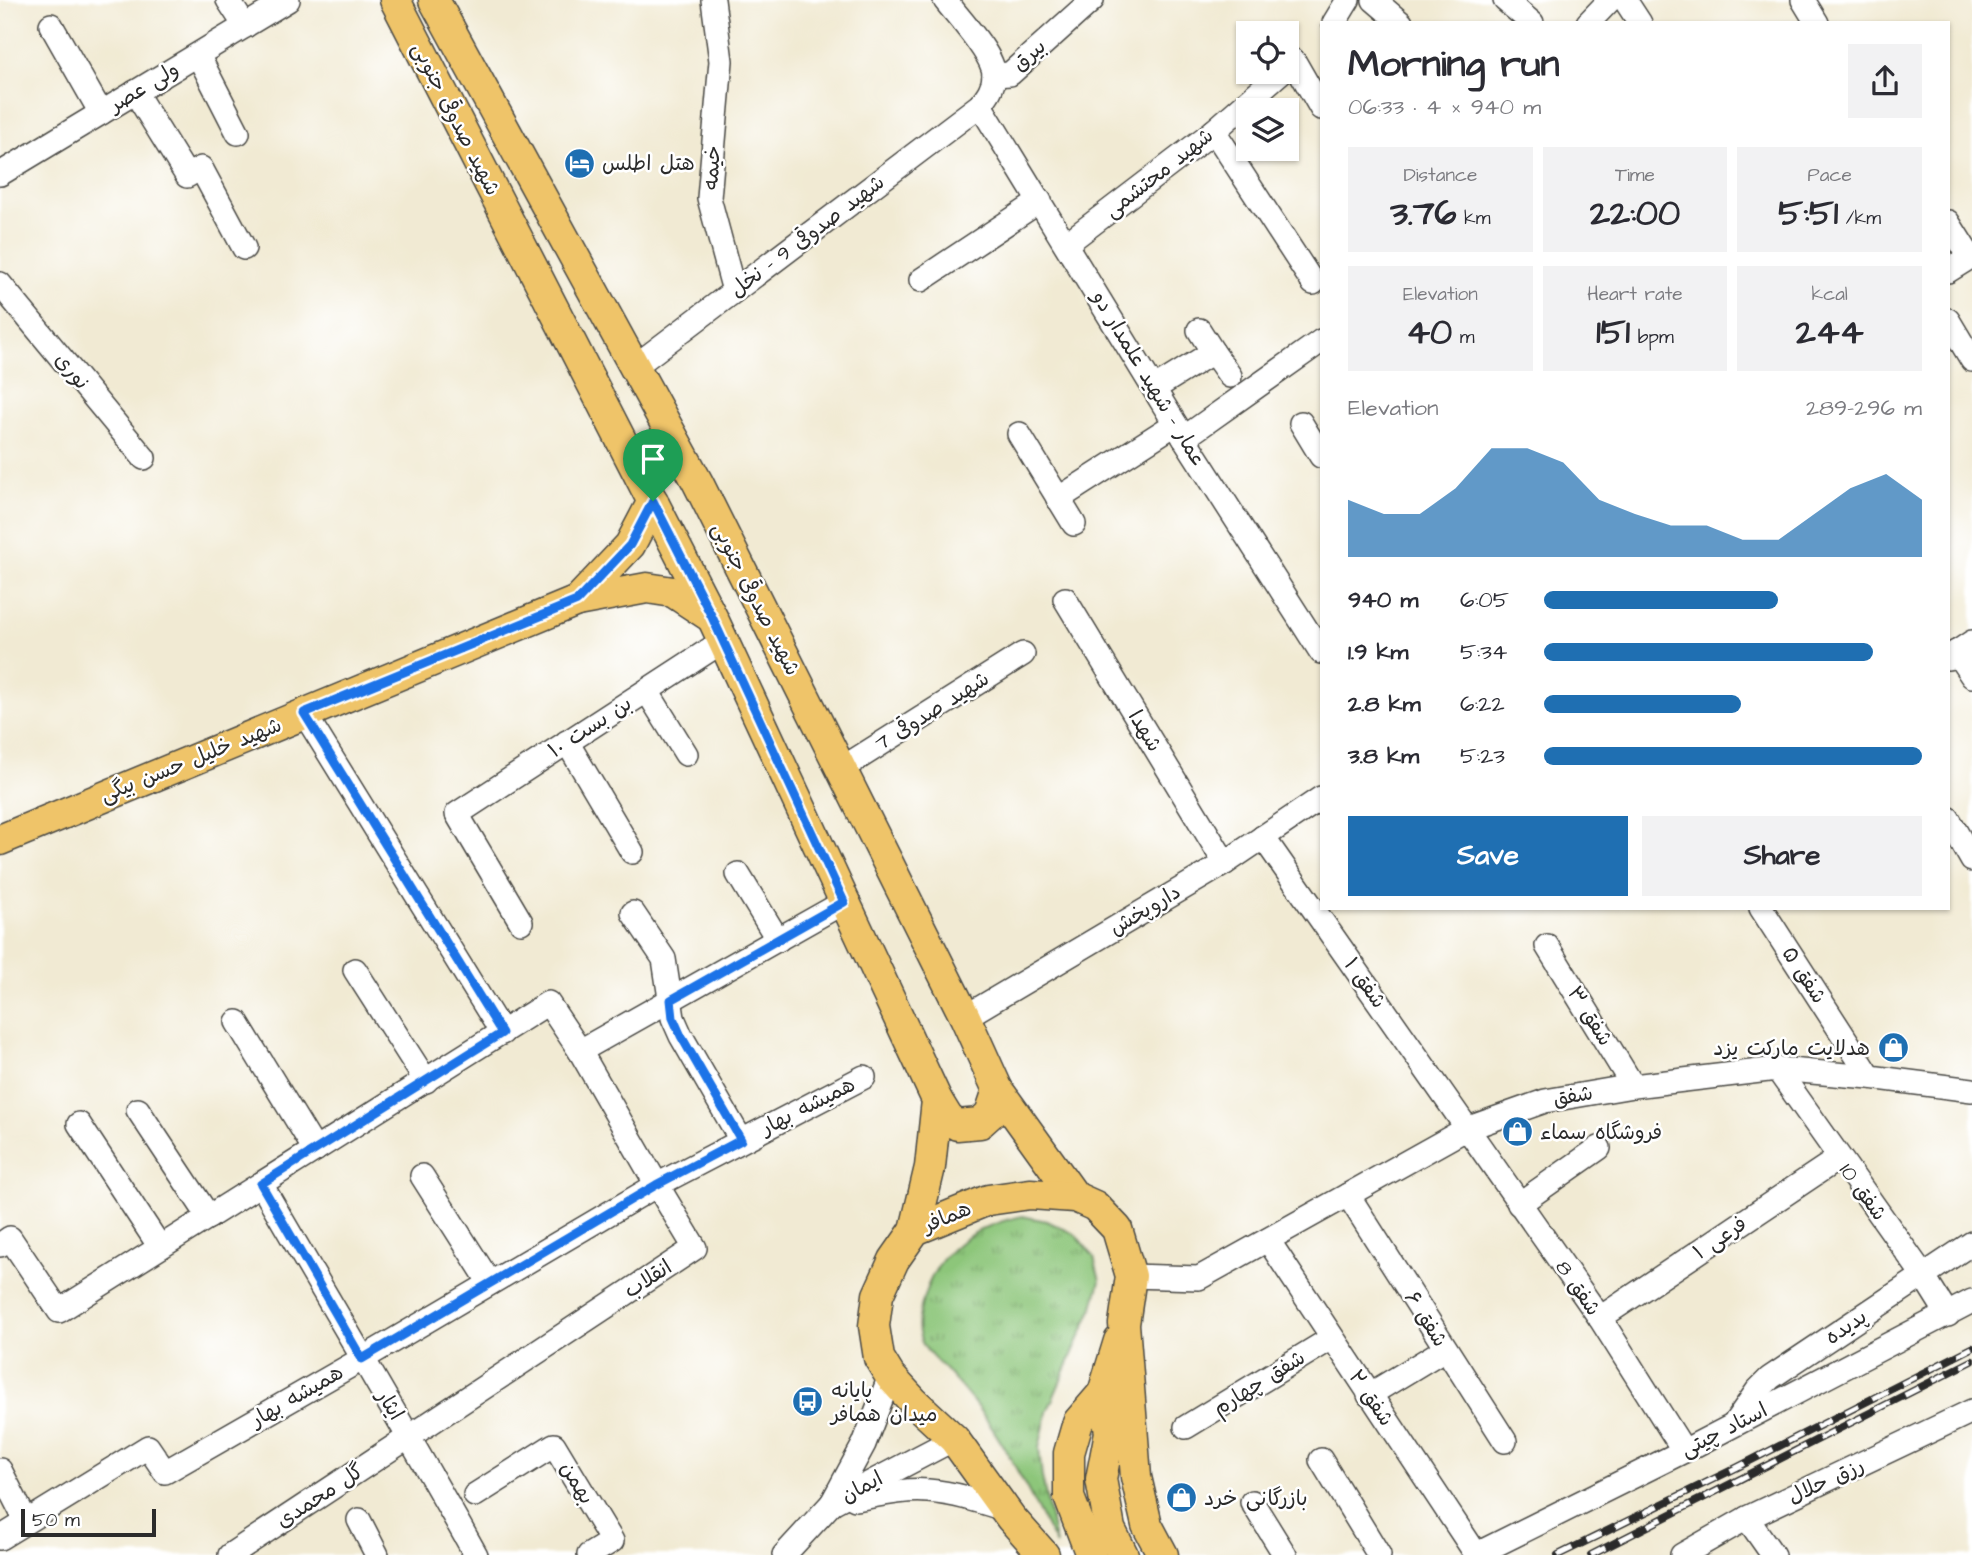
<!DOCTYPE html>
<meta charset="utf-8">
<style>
:root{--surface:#fff;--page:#f2f2f3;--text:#2b2b33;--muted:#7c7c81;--accent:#1f6fb2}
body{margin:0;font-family:"Architects Daughter","Playpen Sans Arabic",sans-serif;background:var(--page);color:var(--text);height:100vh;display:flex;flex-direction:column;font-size:26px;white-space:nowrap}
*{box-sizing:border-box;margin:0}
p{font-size:23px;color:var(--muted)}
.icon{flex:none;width:38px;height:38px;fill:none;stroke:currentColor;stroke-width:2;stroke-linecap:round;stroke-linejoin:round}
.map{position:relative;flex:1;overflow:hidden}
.side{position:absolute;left:1320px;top:21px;width:630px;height:889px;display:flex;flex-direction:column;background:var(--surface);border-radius:0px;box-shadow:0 2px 5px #0004}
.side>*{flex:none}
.buttons{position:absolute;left:1236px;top:21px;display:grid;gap:14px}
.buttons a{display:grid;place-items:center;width:63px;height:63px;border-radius:0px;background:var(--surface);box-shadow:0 2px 5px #0004;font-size:35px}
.scale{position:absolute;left:21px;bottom:18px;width:135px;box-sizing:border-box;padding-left:7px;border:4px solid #2b2b2b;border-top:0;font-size:19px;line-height:24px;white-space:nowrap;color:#2b2b2b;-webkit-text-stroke:5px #fff;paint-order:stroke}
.pin{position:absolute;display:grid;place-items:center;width:60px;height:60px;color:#fff;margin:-72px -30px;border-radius:50% 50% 50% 0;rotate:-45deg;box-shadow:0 0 7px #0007}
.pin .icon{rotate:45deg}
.round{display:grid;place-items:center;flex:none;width:74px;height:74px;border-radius:0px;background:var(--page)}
.summary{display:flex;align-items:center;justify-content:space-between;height:119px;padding:0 28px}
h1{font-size:38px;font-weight:700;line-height:52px}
.figures{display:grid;grid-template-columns:repeat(3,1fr);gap:10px;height:119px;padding:7px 28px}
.figures div{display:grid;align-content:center;border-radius:0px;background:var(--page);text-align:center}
.figures b{font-size:35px;font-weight:700}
.figures small{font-size:19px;font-weight:400}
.figures p{font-size:19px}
.chart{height:196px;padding:14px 28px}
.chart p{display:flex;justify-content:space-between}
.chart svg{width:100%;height:126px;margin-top:7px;fill:var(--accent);opacity:.7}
.button{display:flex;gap:14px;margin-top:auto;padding:14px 28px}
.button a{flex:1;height:80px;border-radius:0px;background:var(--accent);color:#fff;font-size:28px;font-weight:700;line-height:80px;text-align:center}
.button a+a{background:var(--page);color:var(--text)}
ul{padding:0 28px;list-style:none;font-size:23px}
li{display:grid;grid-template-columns:112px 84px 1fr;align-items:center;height:52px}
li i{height:18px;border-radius:9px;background:var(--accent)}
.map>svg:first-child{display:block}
.grass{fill:url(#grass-tufts);stroke:#5c7852;stroke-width:2}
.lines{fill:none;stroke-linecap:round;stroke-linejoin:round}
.minor-casing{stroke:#494844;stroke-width:26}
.major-casing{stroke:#494844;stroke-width:33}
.minor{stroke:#fff;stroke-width:23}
.major{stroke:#efc469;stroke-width:30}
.rail-casing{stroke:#2b2b2b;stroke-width:8}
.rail{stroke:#fff;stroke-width:5;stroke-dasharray:16;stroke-linecap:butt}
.route-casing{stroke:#fff;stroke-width:14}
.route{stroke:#1a73e8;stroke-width:9}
.labels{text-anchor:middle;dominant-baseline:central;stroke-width:5;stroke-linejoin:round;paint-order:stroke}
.street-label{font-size:21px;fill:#2b2b2b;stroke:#fff}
.poi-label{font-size:21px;fill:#2b2b2b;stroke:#fff;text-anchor:start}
</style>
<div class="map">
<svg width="1972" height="1555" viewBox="0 0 1972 1555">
<defs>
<pattern id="grass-tufts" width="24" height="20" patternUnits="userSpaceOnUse" patternTransform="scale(1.75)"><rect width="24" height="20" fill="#8dc67a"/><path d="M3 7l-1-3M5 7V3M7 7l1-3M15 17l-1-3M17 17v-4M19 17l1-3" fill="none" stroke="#73a164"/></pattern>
</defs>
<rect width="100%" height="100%" fill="#fff"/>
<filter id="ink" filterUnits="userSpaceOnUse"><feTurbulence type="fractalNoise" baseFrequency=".0143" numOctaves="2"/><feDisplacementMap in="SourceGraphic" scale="14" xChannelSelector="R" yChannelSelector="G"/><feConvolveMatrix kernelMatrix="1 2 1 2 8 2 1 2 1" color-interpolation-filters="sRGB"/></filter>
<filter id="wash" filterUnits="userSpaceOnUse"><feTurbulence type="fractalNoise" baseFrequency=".00686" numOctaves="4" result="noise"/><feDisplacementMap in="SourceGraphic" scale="28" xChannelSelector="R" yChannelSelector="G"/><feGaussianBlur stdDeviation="1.57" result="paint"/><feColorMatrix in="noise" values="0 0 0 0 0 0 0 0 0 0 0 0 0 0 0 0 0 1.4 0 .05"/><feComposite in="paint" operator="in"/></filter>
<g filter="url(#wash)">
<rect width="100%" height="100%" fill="#f1ead3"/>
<path class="grass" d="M1022 1216 1047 1221 1075 1234 1094 1257 1100 1281 1093 1307 1047 1412 1039 1448 1042 1477 1056 1545C1035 1506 1017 1465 992 1428 980 1409 964 1390 949 1374 939 1362 924 1352 920 1337 916 1326 920 1310 923 1300 937 1249 973 1227 1022 1216Z"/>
</g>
<g filter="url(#ink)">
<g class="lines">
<defs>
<g id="minor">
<polyline points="228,0 245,26"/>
<polyline points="713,0 721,61 709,198 734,291"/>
<polyline points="1374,0 1401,23"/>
<polyline points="1505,0 1532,23"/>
<polyline points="1625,0 1640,23"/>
<polyline points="1803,0 1817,23"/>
<polyline points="1334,23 1348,0"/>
<polyline points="1588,23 1610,0"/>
<polyline points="51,25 101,113"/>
<polyline points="198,55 238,133"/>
<polyline points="1286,67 1294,61 1321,108"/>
<polyline points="994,75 1010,74 1092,0"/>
<polyline points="135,92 187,176 201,168 244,248"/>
<polyline points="980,105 1184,438 1321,652"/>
<polyline points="1214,131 1313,283"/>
<polyline points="0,174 288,0"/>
<polyline points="1948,222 1970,257"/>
<polyline points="1066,244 1214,131 1281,72"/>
<polyline points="1948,271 1972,256"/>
<polyline points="921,280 1040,201"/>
<polyline points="0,284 144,458"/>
<polyline points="1948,320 1972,360"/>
<polyline points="1213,352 1230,376"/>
<path d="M634 367 980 105C987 96 994 87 994 75 994 55 958 17 945 0"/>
<polyline points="1155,388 1213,352 1199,330"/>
<polyline points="1301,423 1321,456"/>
<polyline points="1019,434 1074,524"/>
<polyline points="1184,438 1321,341"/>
<polyline points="1058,499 1175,424"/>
<polyline points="1065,599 1225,863"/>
<polyline points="1956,652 1972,676"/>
<polyline points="1948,658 1972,642"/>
<polyline points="647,691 686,754"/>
<polyline points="304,713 502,1033"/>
<polyline points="567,742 632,852"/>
<polyline points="841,769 1023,654"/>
<polyline points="1948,818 1972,860"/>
<polyline points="1263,837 1600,1318 1684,1451"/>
<polyline points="738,874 778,940"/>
<polyline points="1761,908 1870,1077"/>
<polyline points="633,913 664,959 673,1018 681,1036 741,1140"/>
<polyline points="521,922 457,814 723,641"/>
<polyline points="1547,946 1633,1086"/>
<polyline points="355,970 426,1081"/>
<polyline points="965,1017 1225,863 1321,798"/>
<polyline points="237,1022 315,1150"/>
<polyline points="1777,1069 1923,1275 1948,1315"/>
<polyline points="138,1110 209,1217"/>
<polyline points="79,1124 160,1247"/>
<polyline points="422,1176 490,1283"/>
<path d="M261 1184C333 1308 406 1430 476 1555"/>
<polyline points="1348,1195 1505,1441"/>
<polyline points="1519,1204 1599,1148"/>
<polyline points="1268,1240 1476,1554"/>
<polyline points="0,1245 10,1238 59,1311 548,1003 580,1051 844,902"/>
<polyline points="1131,1276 1199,1278 1466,1129 1545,1101 1633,1086 1777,1069 1870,1077 1972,1090"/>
<polyline points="1600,1318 1839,1158"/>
<polyline points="1369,1395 1445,1349"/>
<polyline points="1736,1421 1757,1391 1770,1378 1972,1243"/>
<polyline points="1186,1427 1332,1338"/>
<polyline points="1321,1460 1379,1555"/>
<polyline points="0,1470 26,1521"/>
<polyline points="475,1495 554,1445 612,1541 589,1555"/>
<path d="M855 1499C879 1495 904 1489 928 1491 954 1493 979 1501 1004 1509"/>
<polyline points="1252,1502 1285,1555"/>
<polyline points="832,1503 864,1444 890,1376"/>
<polyline points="1747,1518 1773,1555"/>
<polyline points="359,1520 377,1555"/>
<polyline points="0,1538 148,1447 165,1472 362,1359 657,1185 864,1077"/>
<polyline points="230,1555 695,1248 657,1185 580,1051"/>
<polyline points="784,1555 832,1503 954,1439"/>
<polyline points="1475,1555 1684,1451 1972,1301"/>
<polyline points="1682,1555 1747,1518 1972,1411"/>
</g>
<g id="major">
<polyline points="395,0 712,617 937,1100 930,1167 915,1230"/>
<polyline points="434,0 698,483 965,1017 998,1090 1075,1197"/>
<polyline points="653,501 630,545 577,601 647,588 673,592 711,617"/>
<polyline points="0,840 577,601"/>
<polyline points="937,1100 948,1118 957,1125 980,1123 990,1114 998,1090"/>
<polyline points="1103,1393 1110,1432 1101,1479 1110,1529 1123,1555"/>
<polyline points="1044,1555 1011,1518 954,1439 913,1401 890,1376 879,1358 874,1326 878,1295 894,1260 915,1230 988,1200 1030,1194 1075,1197 1095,1206 1117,1229 1131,1276 1124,1324 1136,1477 1147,1525 1163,1555"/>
<polyline points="1091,1555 1069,1497 1069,1453 1078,1422 1103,1393 1119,1341"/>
</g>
</defs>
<use href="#minor" class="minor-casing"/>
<use href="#major" class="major-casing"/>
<use href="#minor" class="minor"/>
<use href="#major" class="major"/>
<defs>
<g id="rail">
<polyline points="1558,1555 1738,1467 1972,1348"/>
<polyline points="1591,1555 1972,1361"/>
</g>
</defs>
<use href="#rail" class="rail-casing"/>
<use href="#rail" class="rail"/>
</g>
</g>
<g class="lines" filter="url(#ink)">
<defs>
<polygon id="route" points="653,501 712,617 844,902 671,1000 673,1018 681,1036 741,1140 656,1185 362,1359 261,1184 502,1033 304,713 577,601 630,545"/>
</defs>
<use href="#route" class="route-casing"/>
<use href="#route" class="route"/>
</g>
<defs>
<symbol id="hotel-disc" viewBox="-11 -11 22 22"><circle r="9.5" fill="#1f6fb2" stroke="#fff"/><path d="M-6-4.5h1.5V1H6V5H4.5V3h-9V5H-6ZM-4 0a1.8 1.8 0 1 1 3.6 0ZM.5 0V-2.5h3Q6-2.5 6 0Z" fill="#fff"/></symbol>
<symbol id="shop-disc" viewBox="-11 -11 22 22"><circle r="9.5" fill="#1f6fb2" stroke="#fff"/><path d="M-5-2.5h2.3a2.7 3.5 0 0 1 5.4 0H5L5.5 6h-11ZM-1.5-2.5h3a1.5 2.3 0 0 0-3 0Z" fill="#fff"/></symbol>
<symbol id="bus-disc" viewBox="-11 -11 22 22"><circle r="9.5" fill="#1f6fb2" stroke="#fff"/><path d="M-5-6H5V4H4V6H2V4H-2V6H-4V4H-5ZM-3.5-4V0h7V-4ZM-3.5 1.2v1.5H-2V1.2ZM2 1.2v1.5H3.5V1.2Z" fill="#fff"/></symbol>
</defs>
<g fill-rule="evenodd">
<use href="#hotel-disc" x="562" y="146" width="35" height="35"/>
<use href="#shop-disc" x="1876" y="1030" width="35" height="35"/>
<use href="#shop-disc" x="1500" y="1114" width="35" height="35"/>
<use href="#bus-disc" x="790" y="1384" width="35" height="35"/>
<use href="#shop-disc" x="1164" y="1480" width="35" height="35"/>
</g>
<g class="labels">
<g class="street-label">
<text transform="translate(1029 55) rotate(-40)">بیرق</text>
<text transform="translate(144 87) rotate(-31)">ولی عصر</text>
<text transform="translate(456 119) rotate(63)">شهید صدوقی جنوبی</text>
<text transform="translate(712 168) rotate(-86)">خیمه</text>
<text transform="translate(1159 173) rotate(-38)">شهید محتشمی</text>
<text transform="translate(807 236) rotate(-37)">شهید صدوقی 9 - نخل</text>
<text transform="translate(72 371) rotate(50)">نوری</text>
<text transform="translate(1149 379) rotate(59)">عمار - شهید علمدار دو</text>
<text transform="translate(756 599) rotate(63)">شهید صدوقی جنوبی</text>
<text transform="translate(932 711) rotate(-32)">شهید صدوقی 7</text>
<text transform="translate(590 727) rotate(-33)">بن بست ۱۰</text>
<text transform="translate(1145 731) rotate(59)">شهدا</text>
<text transform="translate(191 760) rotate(-22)">شهید خلیل حسن بیگی</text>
<text transform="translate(1145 910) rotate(-31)">داروپخش</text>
<text transform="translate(1804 975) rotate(57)">شفق ۵</text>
<text transform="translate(1365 983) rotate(55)">شفق ۱</text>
<text transform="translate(1590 1016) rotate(58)">شفق ۳</text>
<text transform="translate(1573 1096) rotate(-10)">شفق</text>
<text transform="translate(808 1106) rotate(-27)">همیشه بهار</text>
<text transform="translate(1863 1192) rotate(54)">شفق 10</text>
<text transform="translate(947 1217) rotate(-23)">همافر</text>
<text transform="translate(1720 1238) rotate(-34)">فرعی ۱</text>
<text transform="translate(648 1279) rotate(-33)">انقلاب</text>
<text transform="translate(1578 1288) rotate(55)">شفق 8</text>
<text transform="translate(1426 1319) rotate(58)">شفق ۶</text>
<text transform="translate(1846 1327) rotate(-34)">پدیده</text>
<text transform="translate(1259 1383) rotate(-32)">شفق چهارم</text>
<text transform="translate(297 1396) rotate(-30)">همیشه بهار</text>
<text transform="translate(1371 1398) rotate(56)">شفق ۲</text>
<text transform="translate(390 1405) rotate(58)">ایثار</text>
<text transform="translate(1724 1430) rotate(-27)">استاد چیتی</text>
<text transform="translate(1826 1481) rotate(-25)">رزق حلال</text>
<text transform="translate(577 1483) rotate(59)">بهمن</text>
<text transform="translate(862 1487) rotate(-28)">ایمان</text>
<text transform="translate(320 1496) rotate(-33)">گل محمدی</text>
</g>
<g class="poi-label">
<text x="602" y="163">هتل اطلس</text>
<text x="1870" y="1048" text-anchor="end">هدلایت مارکت یزد</text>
<text x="1540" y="1132">فروشگاه سماء</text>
<text x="831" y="1390">پایانه<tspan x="831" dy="24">میدان همافر</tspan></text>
<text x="1204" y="1498">بازرگانی خرد</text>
</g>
</g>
</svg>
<div class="buttons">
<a><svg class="icon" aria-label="locate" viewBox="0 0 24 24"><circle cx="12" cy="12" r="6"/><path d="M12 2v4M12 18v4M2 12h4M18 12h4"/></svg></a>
<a><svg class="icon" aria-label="layers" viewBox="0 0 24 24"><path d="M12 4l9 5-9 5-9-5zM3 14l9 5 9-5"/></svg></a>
</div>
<div class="scale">50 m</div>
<div class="pin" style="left:653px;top:501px;background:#1e9e55"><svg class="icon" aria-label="arrive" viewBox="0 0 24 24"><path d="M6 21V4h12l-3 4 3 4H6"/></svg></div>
<section class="side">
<div class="summary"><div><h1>Morning run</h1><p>06:33 · 4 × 940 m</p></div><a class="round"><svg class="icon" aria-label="share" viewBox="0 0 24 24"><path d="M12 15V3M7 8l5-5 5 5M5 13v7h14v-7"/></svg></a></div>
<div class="figures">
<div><p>Distance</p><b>3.76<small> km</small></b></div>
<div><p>Time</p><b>22:00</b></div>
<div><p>Pace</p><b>5:51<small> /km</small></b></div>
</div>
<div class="figures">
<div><p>Elevation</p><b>40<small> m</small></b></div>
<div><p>Heart rate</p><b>151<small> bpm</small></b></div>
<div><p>kcal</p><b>244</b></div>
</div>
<div class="chart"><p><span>Elevation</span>289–296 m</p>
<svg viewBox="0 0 160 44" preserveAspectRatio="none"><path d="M0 44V24L10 29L20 29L30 20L40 6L50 6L60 11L70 24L80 29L90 33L100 33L110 38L120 38L130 29L140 20L150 15L160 24V44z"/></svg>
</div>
<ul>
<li><b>940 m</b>6:05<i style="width:62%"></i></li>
<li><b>1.9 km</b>5:34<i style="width:87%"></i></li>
<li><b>2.8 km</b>6:22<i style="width:52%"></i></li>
<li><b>3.8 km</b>5:23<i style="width:100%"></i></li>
</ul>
<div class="button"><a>Save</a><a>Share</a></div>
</section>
</div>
